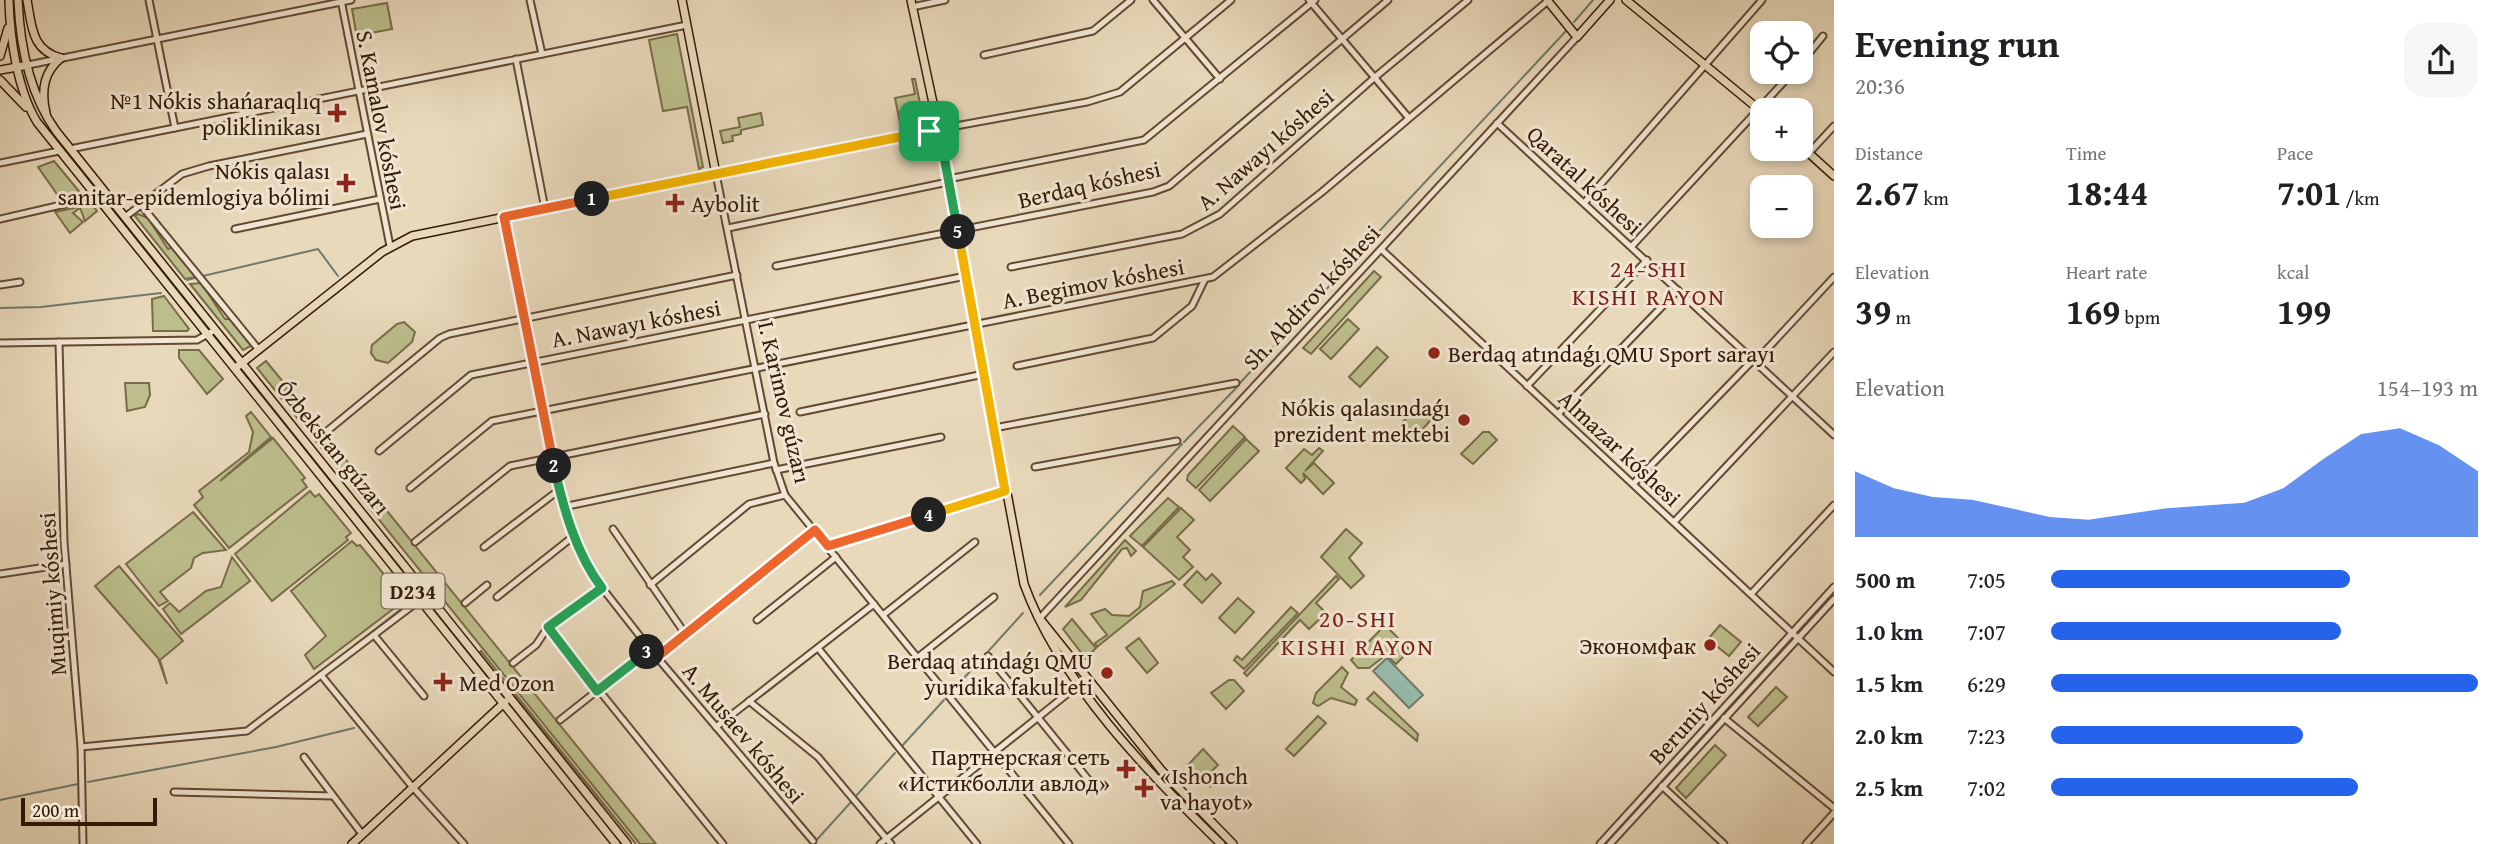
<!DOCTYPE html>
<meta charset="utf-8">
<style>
:root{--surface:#fff;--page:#f6f6f6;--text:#202124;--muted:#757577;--accent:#2563eb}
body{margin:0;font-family:"Gentium Book Plus",serif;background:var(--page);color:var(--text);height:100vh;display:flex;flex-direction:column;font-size:26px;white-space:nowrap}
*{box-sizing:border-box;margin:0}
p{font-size:23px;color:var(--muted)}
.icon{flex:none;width:38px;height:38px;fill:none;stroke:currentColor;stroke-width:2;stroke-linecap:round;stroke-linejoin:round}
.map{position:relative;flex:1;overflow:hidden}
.panel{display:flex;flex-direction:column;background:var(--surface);width:665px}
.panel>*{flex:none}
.controls{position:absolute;left:1750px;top:21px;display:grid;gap:14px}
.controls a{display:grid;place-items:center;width:63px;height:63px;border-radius:14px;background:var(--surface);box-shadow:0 4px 10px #0003;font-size:35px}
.scale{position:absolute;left:21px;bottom:18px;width:136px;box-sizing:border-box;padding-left:7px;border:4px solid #351a05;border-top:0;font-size:19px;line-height:24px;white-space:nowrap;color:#351a05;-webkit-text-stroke:5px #f1e6d3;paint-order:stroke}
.pin{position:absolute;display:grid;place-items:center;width:60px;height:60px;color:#fff;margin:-30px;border-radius:14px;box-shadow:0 4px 10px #0006}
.km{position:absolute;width:35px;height:35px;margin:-18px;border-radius:50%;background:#222;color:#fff;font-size:19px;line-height:35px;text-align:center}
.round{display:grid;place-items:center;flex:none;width:74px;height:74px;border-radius:21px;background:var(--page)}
.summary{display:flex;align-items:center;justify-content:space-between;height:119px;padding:0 21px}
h1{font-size:38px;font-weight:700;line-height:52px}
.figures{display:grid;grid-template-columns:repeat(3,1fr);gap:10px;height:119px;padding:7px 21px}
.figures div{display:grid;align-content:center}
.figures b{font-size:35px;font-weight:700}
.figures small{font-size:19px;font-weight:400}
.figures p{font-size:19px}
.chart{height:196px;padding:14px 21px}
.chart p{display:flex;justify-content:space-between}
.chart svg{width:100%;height:126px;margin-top:7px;fill:var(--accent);opacity:.7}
ul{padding:0 21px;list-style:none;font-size:23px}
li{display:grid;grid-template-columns:112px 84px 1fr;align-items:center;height:52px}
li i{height:18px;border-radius:9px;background:var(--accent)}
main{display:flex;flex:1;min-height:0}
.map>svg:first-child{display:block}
.green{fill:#bcbe8c;stroke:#786c48;stroke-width:2}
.water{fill:#97baad;stroke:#707a6a;stroke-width:2}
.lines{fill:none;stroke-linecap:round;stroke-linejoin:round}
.stream{stroke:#707a6a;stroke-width:2}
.minor-casing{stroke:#624a32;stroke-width:9}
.major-casing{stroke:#351a05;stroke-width:10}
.minor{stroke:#f1e6d3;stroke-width:5}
.major{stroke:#e9d9bb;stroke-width:7}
.split-1-casing{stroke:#fff;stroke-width:14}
.split-2-casing{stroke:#fff;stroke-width:14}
.split-3-casing{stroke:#fff;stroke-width:14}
.split-4-casing{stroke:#fff;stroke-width:14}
.split-5-casing{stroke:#fff;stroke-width:14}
.split-6-casing{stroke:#fff;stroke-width:14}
.split-1{stroke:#f5b400;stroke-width:9}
.split-2{stroke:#f0652b;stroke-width:9}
.split-3{stroke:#22a559;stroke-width:9}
.split-4{stroke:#f0652b;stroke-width:9}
.split-5{stroke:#f5b400;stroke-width:9}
.split-6{stroke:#22a559;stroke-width:9}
.poi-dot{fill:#8f2418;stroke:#f1e6d3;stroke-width:2.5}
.labels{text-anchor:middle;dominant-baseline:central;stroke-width:6;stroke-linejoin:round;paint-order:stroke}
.shield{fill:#f1e6d3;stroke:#6d5743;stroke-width:2}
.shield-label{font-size:21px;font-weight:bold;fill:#351a05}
.poi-label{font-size:23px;fill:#351a05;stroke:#f1e6d3;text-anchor:end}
.street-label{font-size:23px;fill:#351a05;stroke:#f1e6d3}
.neighbourhood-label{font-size:24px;letter-spacing:2px;fill:#7a1f14;stroke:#f1e6d3}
</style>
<main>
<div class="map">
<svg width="1834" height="844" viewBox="0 0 1834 844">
<rect width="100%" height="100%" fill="#e9d9bb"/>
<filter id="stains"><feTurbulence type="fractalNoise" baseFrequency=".00286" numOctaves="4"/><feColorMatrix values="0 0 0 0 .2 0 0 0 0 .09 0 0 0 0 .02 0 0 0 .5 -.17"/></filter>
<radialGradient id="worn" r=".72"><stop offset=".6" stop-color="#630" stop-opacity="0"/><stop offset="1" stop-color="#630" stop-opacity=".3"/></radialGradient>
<g class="green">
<polygon points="387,3 392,29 360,35 361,44 358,44 352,9"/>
<polygon points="677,34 703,167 699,169 687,107 663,111 649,40"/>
<polygon points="912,79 915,79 923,118 900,123 895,98 915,94"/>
<polygon points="761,113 763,125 741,130 741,134 732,136 733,141 723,143 720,131 740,127 738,118"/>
<polygon points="54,161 83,196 61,200 38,167"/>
<polygon points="92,204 97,211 85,221 80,208 73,213 83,222 70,233 55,212"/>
<polygon points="138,214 148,218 168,249 172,247 196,277 185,279 135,216"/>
<polygon points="1374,271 1381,277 1311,354 1303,348"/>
<polygon points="201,283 225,319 230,319 251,346 243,350 190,284"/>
<polygon points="164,296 189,329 187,331 153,331 152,299"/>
<polygon points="1348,319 1359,329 1331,359 1320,349"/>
<polygon points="404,322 415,332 412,342 388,363 376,360 371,353 372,345 397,324"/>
<polygon points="1377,347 1388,357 1360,387 1349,377"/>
<polygon points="179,350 199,350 223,379 207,394 179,358"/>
<polygon points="266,361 288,388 280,396 287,403 295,397 656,844 640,844 257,368"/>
<polygon points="125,383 149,383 150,395 145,407 127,411"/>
<polygon points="1421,403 1435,415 1415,438 1400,425"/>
<polygon points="251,412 271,437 220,481 273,438 305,478 302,480 307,487 229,548 194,505 203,497 199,491 249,452 253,432 246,416"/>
<polygon points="1233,426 1245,437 1196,488 1187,480 1188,475"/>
<polygon points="1483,432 1489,432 1497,440 1473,464 1461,454"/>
<polygon points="1246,439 1259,451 1210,501 1199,490"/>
<polygon points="1319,448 1323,451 1305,471 1314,463 1334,483 1323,494 1303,473 1305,479 1301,483 1286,468 1304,449 1312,455"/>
<polygon points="310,491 315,497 319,494 351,533 346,537 348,540 272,601 235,554"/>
<polygon points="1168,498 1179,507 1142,546 1130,536"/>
<polygon points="1181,508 1194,520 1177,537 1190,550 1183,557 1193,567 1179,580 1143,547"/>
<polygon points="193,512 226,550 203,553 194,558 191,568 160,592 168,601 159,606 126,564"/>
<polygon points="1346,529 1362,543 1349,558 1364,576 1351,588 1321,557"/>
<polygon points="1125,540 1136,551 1131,556 1127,548 1122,549 1081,600 1065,607"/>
<polygon points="352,541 357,546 360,545 405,600 314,669 305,655 326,636 291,591"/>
<polygon points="232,557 250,581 181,634 163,609 170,603 179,612 206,591 221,587"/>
<polygon points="119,566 183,641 160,660 167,684 158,658 95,586"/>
<polygon points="1197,571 1206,580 1212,574 1221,583 1202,603 1184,585"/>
<polygon points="1336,576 1339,579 1316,603 1326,613 1309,629 1300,620 1247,676 1244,673"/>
<polygon points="1172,581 1175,584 1097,647 1095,643 1107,635 1091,614 1105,609 1112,615 1129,616 1140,607 1143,591"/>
<polygon points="1238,598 1254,612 1235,633 1219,618"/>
<polygon points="1291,607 1298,613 1244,669 1234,660 1237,656 1242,660"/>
<polygon points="1072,619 1096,648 1086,659 1063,629"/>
<polygon points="1385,625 1410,650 1396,664 1386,655 1369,668 1358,668 1351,660"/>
<polygon points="1720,625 1741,642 1729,656 1708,639"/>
<polygon points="1139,638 1158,663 1147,673 1126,648"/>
<polygon points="481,651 636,844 479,653"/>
<polygon points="1342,667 1348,673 1341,687 1357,700 1355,705 1331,698 1318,706 1313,703 1316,693"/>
<polygon points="1229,680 1234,680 1244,691 1226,709 1211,693"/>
<polygon points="1776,687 1787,697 1758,726 1748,717"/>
<polygon points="1374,692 1418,734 1417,741 1367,699"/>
<polygon points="1318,716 1326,723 1294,756 1286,749"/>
<polygon points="1715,745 1726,755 1686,798 1676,788"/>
<polygon points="1203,749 1218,765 1209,774 1210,786 1188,765"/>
</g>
<polygon class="water" points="1387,658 1423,695 1409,708 1373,671"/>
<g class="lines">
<g class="stream">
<polyline points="1574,22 1593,0"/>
<polyline points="1372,239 1566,31"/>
<polyline points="203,276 318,249 338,276"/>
<polyline points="187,280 195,278"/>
<polyline points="0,308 41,307 161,293"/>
<polyline points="1240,383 1369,243"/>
<polyline points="1184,442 1239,385"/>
<polyline points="1040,595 1182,444"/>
<polyline points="318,674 410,602"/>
<polyline points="954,689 1023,613"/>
<polyline points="902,746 944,700"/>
<polyline points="88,782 276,747 354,728"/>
<polyline points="856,796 895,753"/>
<polyline points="0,800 78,784"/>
<polyline points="813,844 851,802"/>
</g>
<defs>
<g id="minor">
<polyline points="149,0 175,128"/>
<polyline points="341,0 390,246"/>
<polyline points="530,0 542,54"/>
<polyline points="1153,0 1220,79"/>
<polyline points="1309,0 1408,117"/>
<polyline points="912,7 945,0"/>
<polyline points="984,55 1093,31 1131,0"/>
<polyline points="516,59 545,209"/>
<polyline points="1801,63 1823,36"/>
<polyline points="28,65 351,0"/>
<polyline points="1497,123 1834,435"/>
<polyline points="939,129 1087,102 1120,92 1231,0"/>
<polyline points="70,149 687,25"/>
<polyline points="1809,153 1834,126"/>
<polyline points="0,163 59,151"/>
<polyline points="716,174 774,463 785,495 1069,844"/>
<polyline points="948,179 1144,140 1315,0"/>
<polyline points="1585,202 1762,0"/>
<polyline points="141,205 259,350"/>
<polyline points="125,217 182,174 209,166 367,134"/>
<polyline points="504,217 561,499 592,575 650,649 813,841"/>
<polyline points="0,219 96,197"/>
<polyline points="728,228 948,182"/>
<polyline points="235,229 380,199"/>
<polyline points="1632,246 1793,72"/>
<polyline points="1382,250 1834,672"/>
<polyline points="776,266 1153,192 1169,186 1388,0"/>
<polyline points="1011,267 1182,234 1220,214 1374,78 1468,0"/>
<polyline points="0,285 20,282"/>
<polyline points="59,342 64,542 81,747 83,844"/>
<polyline points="0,343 197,340 215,330"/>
<polyline points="1755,362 1834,277"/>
<polyline points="1017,366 1153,338 1192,306 1205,279"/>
<polyline points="1527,386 1647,260"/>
<polyline points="800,412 984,374"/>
<polyline points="1558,414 1678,290"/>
<polyline points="994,428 1236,383"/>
<polyline points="326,432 440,338 449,334 737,275"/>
<polyline points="379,451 471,375 966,276"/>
<polyline points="1035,467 1177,441"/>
<polyline points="776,470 941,437"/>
<polyline points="1633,484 1753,360"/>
<polyline points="410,488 492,421 1213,277 1322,192 1549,0"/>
<polyline points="563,507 774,463"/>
<polyline points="1674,522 1834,352"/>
<polyline points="613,529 686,635"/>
<polyline points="415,542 510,466 765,414"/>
<polyline points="828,546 1005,491"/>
<polyline points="484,547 559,490"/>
<polyline points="0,574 66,564"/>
<polyline points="650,585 749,504 785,495"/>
<polyline points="1751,594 1834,505"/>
<polyline points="497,597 575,535"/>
<polyline points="465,603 487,585"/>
<polyline points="883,615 975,542"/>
<polyline points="1039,619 1577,37"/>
<polyline points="757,620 836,557"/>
<polyline points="548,627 723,844"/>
<polyline points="374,635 424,696"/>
<polyline points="818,648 977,844"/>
<polyline points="988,656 1096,789"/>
<polyline points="657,657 815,530"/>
<polyline points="917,658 994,597"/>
<polyline points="513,663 536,645 548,627 602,588"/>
<polyline points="321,675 410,784 464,844"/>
<polyline points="749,701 818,757 891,844"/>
<polyline points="1724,718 1834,808"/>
<polyline points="560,720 650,649"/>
<polyline points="716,727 874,604"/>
<polyline points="81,747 247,731 420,600"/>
<polyline points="304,757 362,834"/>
<polyline points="1662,786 1724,844"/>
<polyline points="174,792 333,796"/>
<polyline points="880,844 1087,678"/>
<polyline points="1600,844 1834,587"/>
<polyline points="1610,844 1834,599"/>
<polyline points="1806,844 1834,813"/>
</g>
<g id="major">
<path d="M9 0C10 38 17 89 37 122L616 844"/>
<path d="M18 0C20 46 29 93 56 131L627 844"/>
<path d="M27 0C32 26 31 50 61 58"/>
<polyline points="682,0 716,174"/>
<path d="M911 0 942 145 1024 584C1059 681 1147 772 1221 844"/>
<polyline points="1547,0 1577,37 1610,0"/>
<polyline points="1626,0 1762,112"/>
<polyline points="0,56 8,28"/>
<polyline points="0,70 23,66"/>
<polyline points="0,80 26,107"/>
<path d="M46 113C41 92 43 72 61 58"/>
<polyline points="1801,146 1834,176"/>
<polyline points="238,366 382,252 412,236 939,129"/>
<polyline points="1040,619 1162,771 1233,844"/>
<polyline points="352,844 505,702"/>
</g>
</defs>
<use href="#minor" class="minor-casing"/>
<use href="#major" class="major-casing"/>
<use href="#minor" class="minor"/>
<use href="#major" class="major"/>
</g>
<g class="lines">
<defs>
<polyline id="split-1" points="592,199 929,131"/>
<polyline id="split-2" points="554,466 504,217 592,199"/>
<path id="split-3" d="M554 466C563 507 576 554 602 588L548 627 597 691 647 652"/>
<polyline id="split-4" points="647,652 650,649 657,657 815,530 828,546 929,515"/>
<polyline id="split-5" points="929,515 1005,491 958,232"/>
<polyline id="split-6" points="929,131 939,129 958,232"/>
</defs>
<use href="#split-1" class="split-1-casing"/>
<use href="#split-2" class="split-2-casing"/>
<use href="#split-3" class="split-3-casing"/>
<use href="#split-4" class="split-4-casing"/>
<use href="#split-5" class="split-5-casing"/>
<use href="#split-6" class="split-6-casing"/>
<use href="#split-1" class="split-1"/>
<use href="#split-2" class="split-2"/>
<use href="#split-3" class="split-3"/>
<use href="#split-4" class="split-4"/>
<use href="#split-5" class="split-5"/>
<use href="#split-6" class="split-6"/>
</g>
<g class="poi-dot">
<path d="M333.5 102.5h7v7h7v7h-7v7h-7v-7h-7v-7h7z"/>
<path d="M342.5 172.5h7v7h7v7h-7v7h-7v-7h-7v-7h7z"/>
<path d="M671.5 192.5h7v7h7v7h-7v7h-7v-7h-7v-7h7z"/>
<circle cx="1434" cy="353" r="7"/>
<circle cx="1464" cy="420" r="7"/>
<circle cx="1710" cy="645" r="7"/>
<circle cx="1107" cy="673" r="7"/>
<path d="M439.5 671.5h7v7h7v7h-7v7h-7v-7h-7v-7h7z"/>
<path d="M1122.5 758.5h7v7h7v7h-7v7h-7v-7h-7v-7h7z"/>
<path d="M1140.5 777.5h7v7h7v7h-7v7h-7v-7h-7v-7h7z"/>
</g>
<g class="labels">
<rect class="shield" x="381.5" y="573.5" width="63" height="35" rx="5"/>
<g class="shield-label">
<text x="413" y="591">D234</text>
</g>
<g class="poi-label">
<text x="321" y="100">№1 Nókis shańaraqlıq<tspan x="321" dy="26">poliklinikası</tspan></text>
<text x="330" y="170">Nókis qalası<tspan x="330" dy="26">sanitar-epidemlogiya bólimi</tspan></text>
<text x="691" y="203" text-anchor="start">Aybolit</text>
<text x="1448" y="353" text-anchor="start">Berdaq atındaǵı QMU Sport sarayı</text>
<text x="1450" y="407">Nókis qalasındaǵı<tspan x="1450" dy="26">prezident mektebi</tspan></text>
<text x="1696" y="645">Экономфак</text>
<text x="1093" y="660">Berdaq atındaǵı QMU<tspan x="1093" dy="26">yuridika fakulteti</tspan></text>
<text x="459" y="682" text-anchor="start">Med Ozon</text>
<text x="1110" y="756">Партнерская сеть<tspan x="1110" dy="26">«Истикболли авлод»</tspan></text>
<text x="1160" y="775" text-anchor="start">«Ishonch<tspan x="1160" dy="26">va hayot»</tspan></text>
</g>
<g class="street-label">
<text transform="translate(382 120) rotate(79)">S. Kamalov kóshesi</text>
<text transform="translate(1265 149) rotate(-41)">A. Nawayı kóshesi</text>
<text transform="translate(1585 180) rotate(43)">Qaratal kóshesi</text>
<text transform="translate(1089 184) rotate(-13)">Berdaq kóshesi</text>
<text transform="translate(1093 283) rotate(-11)">A. Begimov kóshesi</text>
<text transform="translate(1311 297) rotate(-47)">Sh. Abdirov kóshesi</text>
<text transform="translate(636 323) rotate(-11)">A. Nawayı kóshesi</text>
<text transform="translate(785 402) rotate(77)">I. Karimov gúzarı</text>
<text transform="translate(334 447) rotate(51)">Ózbekstan gúzarı</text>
<text transform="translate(1620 448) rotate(43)">Almazar kóshesi</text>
<text transform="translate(52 594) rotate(-94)">Muqimiy kóshesi</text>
<text transform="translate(1704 703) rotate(-48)">Beruniy kóshesi</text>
<text transform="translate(744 733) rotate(50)">A. Musaev kóshesi</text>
</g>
<g class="neighbourhood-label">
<text x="1649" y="268">24-SHI<tspan x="1649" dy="28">KISHI RAYON</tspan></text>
<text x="1358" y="618">20-SHI<tspan x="1358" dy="28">KISHI RAYON</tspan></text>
</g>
</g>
<rect width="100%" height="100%" filter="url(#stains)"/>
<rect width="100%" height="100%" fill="url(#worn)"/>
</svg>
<div class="controls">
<a><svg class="icon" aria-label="locate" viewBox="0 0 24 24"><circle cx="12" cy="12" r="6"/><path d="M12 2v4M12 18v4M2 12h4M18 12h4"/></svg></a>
<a>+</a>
<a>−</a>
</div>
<div class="scale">200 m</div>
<div class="pin" style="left:929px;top:131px;background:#1e9e55"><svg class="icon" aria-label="arrive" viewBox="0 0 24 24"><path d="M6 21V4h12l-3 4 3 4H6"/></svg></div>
<b class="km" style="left:592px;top:199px">1</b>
<b class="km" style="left:554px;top:466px">2</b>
<b class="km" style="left:647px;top:652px">3</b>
<b class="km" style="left:929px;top:515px">4</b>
<b class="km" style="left:958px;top:232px">5</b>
</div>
<section class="panel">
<div class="summary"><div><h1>Evening run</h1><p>20:36</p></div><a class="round"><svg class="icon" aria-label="share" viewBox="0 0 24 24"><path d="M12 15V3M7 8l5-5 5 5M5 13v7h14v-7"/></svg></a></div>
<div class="figures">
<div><p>Distance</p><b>2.67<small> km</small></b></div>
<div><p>Time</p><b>18:44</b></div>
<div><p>Pace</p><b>7:01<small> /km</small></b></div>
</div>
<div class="figures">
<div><p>Elevation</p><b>39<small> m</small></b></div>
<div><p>Heart rate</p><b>169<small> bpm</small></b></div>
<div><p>kcal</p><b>199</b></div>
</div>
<div class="chart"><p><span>Elevation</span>154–193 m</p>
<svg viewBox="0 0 160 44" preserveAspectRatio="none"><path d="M0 44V21L10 27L20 30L30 31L40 34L50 37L60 38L70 36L80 34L90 33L100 32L110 27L120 17L130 8L140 6L150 12L160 21V44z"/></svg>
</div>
<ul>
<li><b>500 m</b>7:05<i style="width:70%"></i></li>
<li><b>1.0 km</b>7:07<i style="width:68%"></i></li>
<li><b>1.5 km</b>6:29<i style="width:100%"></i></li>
<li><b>2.0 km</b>7:23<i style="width:59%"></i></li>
<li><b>2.5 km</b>7:02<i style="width:72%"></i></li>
</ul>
</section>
</main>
